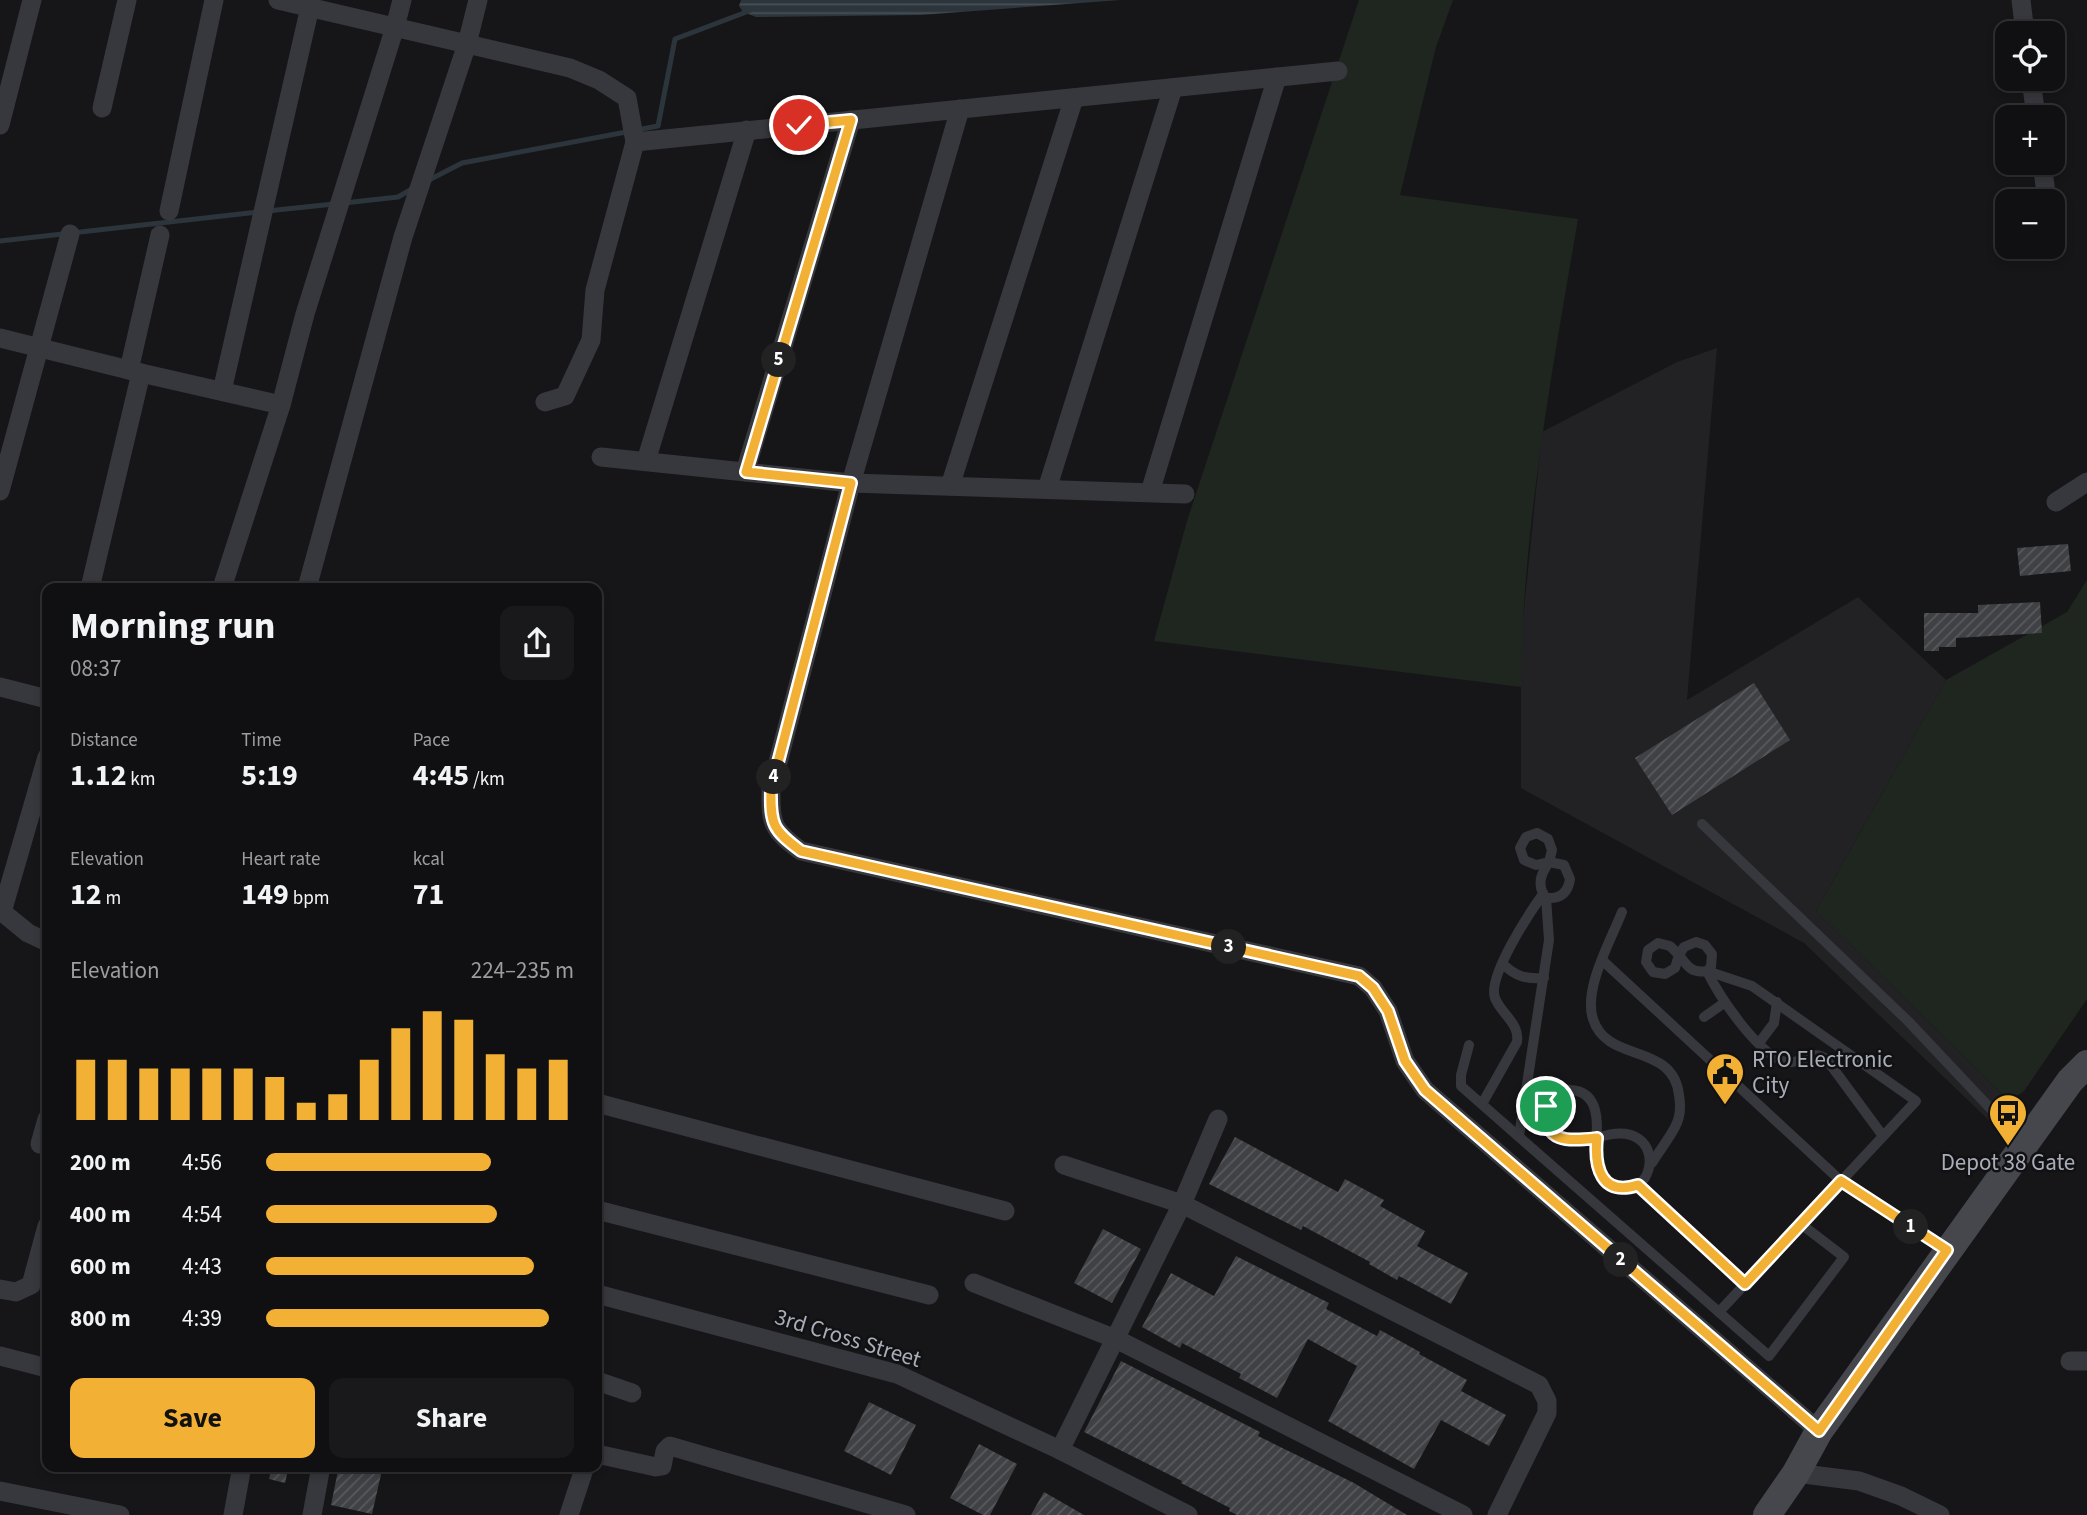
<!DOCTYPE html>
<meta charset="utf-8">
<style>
:root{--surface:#101012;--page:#19191b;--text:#f1f3f6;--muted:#9c9d9f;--line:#303032;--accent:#f2b134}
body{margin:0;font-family:"Source Sans 3",sans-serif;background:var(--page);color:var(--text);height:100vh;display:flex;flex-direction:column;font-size:26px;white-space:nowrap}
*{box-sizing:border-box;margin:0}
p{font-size:23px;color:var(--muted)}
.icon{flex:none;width:38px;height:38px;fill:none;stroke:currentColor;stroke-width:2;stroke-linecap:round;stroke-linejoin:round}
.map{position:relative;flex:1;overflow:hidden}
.drawer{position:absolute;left:42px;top:583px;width:560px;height:889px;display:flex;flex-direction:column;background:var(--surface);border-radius:14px;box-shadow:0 4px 10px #0003,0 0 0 2px var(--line)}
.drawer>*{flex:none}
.controls{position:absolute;left:1995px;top:21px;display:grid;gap:14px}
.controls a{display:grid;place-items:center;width:70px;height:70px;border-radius:14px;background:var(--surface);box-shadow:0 4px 10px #0003,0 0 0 2px var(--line);font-size:35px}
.pin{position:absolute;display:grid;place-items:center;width:60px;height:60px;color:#fff;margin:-30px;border:4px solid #fff;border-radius:50%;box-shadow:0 2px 7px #0007}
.km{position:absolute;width:35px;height:35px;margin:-18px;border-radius:50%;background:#222;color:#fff;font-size:19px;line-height:35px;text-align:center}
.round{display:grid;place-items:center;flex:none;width:74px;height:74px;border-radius:14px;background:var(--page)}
.summary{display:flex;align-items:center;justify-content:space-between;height:119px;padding:0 28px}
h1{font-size:38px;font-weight:700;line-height:52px}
.stats{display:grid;grid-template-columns:repeat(3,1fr);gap:10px;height:119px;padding:7px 28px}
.stats div{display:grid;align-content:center}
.stats b{font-size:30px;font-weight:700}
.stats small{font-size:19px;font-weight:400}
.stats p{font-size:19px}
.chart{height:196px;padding:14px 28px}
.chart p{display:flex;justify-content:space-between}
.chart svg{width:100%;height:126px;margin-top:7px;stroke:var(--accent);stroke-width:6}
.action{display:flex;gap:14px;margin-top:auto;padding:14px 28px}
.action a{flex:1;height:80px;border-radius:14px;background:var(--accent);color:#111;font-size:28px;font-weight:700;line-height:80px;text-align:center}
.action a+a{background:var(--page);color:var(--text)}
ul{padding:0 28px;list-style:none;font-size:23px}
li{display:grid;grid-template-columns:112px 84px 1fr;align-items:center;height:52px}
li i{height:18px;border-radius:9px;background:var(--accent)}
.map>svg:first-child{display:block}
.built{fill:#222225}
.grass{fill:#1e261f}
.water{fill:url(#water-rules)}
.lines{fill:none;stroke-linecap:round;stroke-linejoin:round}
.stream{stroke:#2c353c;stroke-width:5}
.building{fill:url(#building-hatch)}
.lane{stroke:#37383d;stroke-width:10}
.street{stroke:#37383d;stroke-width:19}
.secondary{stroke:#45474d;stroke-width:28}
.route-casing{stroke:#fff;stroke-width:14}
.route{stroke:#f2b134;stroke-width:9}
.labels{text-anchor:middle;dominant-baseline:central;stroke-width:5;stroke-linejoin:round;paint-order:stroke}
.poi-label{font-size:23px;fill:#a8adb8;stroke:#111113;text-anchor:start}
.street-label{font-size:23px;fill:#a8adb8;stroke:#111113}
</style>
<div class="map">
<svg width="2087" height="1515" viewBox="0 0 2087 1515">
<defs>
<pattern id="water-rules" width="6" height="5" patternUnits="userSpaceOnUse" patternTransform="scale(1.75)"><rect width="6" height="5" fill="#2c353c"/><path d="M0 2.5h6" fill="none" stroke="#485056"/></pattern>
<pattern id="building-hatch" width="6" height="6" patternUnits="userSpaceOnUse" patternTransform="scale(1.75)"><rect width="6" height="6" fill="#404145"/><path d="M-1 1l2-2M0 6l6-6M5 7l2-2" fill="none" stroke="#595a5e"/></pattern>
</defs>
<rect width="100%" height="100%" fill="#161618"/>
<polygon class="built" points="1717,348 1687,700 1858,597 1946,680 1816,911 2009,1101 1997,1128 1804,943 1521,788 1521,639 1542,432 1677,362"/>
<g class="grass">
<path d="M1359 0H1453L1436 47 1400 195 1578 219C1552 372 1522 531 1521 687L1154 641 1187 521Z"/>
<polygon points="2087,580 2087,999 2024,1091 2009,1101 1816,911 1946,680 2067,612"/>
</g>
<polygon class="water" points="741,0 1120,0 920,15 756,17 743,12 739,6"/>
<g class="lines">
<g class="stream">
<polyline points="427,181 462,163 658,126 675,39 749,11"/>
<polyline points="344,203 398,197 412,189"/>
<polyline points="267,211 334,204"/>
<polyline points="0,241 258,212"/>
</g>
</g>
<g class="building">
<polygon points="2068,544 2071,571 2020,576 2017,548"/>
<polygon points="2040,602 2042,633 1956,638 1956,647 1939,647 1939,651 1924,651 1924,613 1978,613 1978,605"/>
<polygon points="1754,683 1790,740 1672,815 1635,758"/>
<polygon points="1235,1137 1338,1192 1345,1179 1384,1200 1380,1206 1425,1231 1417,1246 1468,1273 1451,1304 1399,1276 1397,1280 1369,1264 1370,1262 1303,1226 1301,1230 1209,1184"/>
<polygon points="1103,1229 1141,1249 1112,1303 1074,1283"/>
<polygon points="1236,1256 1329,1303 1326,1309 1377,1336 1380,1330 1420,1352 1419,1354 1467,1380 1461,1391 1506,1415 1489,1446 1441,1420 1414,1469 1328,1421 1357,1366 1308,1339 1277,1398 1239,1378 1241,1374 1182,1343 1180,1348 1142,1327 1171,1273 1214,1296"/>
<polygon points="1121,1361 1260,1432 1258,1436 1354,1483 1407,1515 1237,1515 1229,1511 1230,1508 1181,1483 1182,1481 1084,1432"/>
<polygon points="869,1402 916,1425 891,1475 844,1451"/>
<polygon points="979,1444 1017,1464 990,1515 983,1515 950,1498"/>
<polygon points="272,1466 289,1466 285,1483 269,1479"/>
<polygon points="339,1466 366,1466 382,1470 372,1514 331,1505"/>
<polygon points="1044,1492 1084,1515 1031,1515"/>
</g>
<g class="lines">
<g class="lane">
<polyline points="1702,824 1908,1021 2022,1142"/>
<polygon points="1537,833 1548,839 1552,850 1549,862 1536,865 1524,860 1520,848 1526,837"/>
<path d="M1549 862 1564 865 1570 879C1568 893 1560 899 1546 898 1536 885 1541 874 1549 862Z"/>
<path d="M1622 912C1611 940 1583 989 1593 1019 1607 1064 1673 1042 1679 1095 1681 1106 1680 1118 1675 1127 1669 1139 1659 1151 1652 1163"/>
<path d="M1696 942 1705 945 1712 954 1711 967 1707 971C1692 974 1687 966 1679 955L1684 947Z"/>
<polygon points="1658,943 1670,946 1679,955 1675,968 1665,974 1653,972 1646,962 1648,950"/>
<polyline points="1602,960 1841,1181 1946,1249"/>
<path d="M1503 964C1516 977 1526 979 1544 978"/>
<polyline points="1707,971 1752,986 1916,1101 1719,1312"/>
<path d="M1707 971C1719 996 1758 1055 1786 1062 1803 1065 1812 1047 1827 1060L1883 1136"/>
<polyline points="1704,1017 1724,1003"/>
<polyline points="1759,1043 1774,1023 1777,1002"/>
<polyline points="1469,1045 1461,1075 1461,1086 1769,1356 1844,1257 1801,1224"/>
<path d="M1482 1104 1517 1042C1520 1023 1501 1014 1495 998 1487 977 1530 912 1543 894"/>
<polyline points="1519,1136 1549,940 1546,898"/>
<path d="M1597 1138C1673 1112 1657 1212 1610 1183 1596 1175 1595 1160 1596 1145 1598 1124 1600 1092 1571 1090 1565 1089 1557 1092 1552 1097 1540 1110 1546 1136 1564 1140 1575 1141 1586 1139 1597 1138"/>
<polyline points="1638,1185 1745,1285"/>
</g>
<g class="street">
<polyline points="278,0 570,68 599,80 627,98 635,142 1338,71"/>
<polyline points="2021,0 2025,33"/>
<polyline points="2031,79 2036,117"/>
<polyline points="102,108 127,0"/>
<path d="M960 109 851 483 771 789C770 825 773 830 801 851L1359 976 1373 988 1388 1011 1405 1061 1425 1090 1819 1431"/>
<polyline points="0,125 32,0"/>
<polyline points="2042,163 2047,201"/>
<polyline points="169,211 214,0"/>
<polyline points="0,338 141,373 90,588"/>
<polyline points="129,370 160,235"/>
<polyline points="141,373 281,405"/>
<polyline points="222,391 310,7"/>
<polyline points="545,402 565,396 591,340 595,290 635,142"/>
<polyline points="601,457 851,483 1185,494"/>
<polyline points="646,461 747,130"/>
<polyline points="745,472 851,120"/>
<polyline points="950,486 1074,98"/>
<polyline points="1047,489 1173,88"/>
<polyline points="0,491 70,234"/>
<polyline points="1150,492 1277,77"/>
<polyline points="2056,502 2087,482"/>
<polyline points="222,588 281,405 305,314 395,27 402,0"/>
<polyline points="307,588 403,237 467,44 478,0"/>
<polyline points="0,687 47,699"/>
<polyline points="47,757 2,912 28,933 47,942"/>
<polyline points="597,1103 1005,1211"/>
<polyline points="40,1144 47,1119"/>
<polyline points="1064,1165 1182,1204 1539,1385 1547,1401 1547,1413 1497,1515"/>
<polyline points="597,1210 929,1295"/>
<polyline points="974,1283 1116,1339 1463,1515"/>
<polyline points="0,1289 16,1292 31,1285 47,1226"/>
<polyline points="597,1294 897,1374 1060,1450 1188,1515"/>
<polyline points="0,1356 47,1368"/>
<polyline points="2070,1361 2087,1361"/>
<polyline points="597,1381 632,1393"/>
<polyline points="1060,1450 1182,1204 1218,1119"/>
<polyline points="597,1454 656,1467 662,1466 665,1451 670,1446 906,1515"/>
<polyline points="1796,1473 1859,1481 1901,1496 1940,1515"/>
<polyline points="0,1491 120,1515"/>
<polyline points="233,1515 242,1466"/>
<polyline points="312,1515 321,1466"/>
<polyline points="569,1515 585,1466"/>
</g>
<polyline class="secondary" points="1767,1515 1796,1473 1819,1431 2070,1081 2087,1064"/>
</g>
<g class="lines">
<defs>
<path id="route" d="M799 125 851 120 746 472 851 483 771 789C770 825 773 830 801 851L1359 976 1373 988 1388 1011 1405 1061 1425 1090 1819 1431 1947 1250 1841 1181 1745 1284 1638 1185C1601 1197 1594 1167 1597 1138 1568 1141 1543 1144 1546 1106"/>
</defs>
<use href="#route" class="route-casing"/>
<use href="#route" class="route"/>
</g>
<defs>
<symbol id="civic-pin" viewBox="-11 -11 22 30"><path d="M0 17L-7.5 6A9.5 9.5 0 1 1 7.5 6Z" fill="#f2b134" stroke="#111113"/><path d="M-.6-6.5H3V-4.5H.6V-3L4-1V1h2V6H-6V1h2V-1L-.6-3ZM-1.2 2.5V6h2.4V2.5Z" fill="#111"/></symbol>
<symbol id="bus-pin" viewBox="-11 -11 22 30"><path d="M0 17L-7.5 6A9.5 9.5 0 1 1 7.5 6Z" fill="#f2b134" stroke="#111113"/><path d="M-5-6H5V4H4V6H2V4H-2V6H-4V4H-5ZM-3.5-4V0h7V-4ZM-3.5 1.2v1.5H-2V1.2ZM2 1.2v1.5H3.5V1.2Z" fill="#111"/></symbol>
</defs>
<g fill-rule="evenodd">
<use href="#civic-pin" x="1703" y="1050" width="44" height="60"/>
<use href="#bus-pin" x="1986" y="1091" width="44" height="60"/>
</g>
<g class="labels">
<g class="poi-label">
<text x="1752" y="1059">RTO Electronic<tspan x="1752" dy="26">City</tspan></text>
<text x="2008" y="1162" text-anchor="middle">Depot 38 Gate</text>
</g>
<g class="street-label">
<text transform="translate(848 1338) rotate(17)">3rd Cross Street</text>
</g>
</g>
</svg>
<div class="controls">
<a><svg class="icon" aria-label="locate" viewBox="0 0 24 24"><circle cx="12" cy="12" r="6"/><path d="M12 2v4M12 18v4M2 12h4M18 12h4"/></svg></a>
<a>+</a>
<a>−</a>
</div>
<div class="pin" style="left:1546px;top:1106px;background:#1e9e55"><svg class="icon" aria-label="arrive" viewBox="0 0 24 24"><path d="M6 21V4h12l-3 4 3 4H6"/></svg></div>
<div class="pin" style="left:799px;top:125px;background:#d93025"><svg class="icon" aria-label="check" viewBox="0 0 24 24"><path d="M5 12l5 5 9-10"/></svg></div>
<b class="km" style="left:1911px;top:1227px">1</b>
<b class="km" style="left:1621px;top:1260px">2</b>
<b class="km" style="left:1229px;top:947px">3</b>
<b class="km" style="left:774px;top:777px">4</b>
<b class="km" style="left:779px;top:360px">5</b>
<section class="drawer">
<div class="summary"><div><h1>Morning run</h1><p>08:37</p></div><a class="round"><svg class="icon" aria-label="share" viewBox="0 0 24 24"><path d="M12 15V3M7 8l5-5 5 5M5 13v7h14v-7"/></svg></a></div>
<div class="stats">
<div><p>Distance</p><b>1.12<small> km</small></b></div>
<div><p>Time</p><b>5:19</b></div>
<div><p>Pace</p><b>4:45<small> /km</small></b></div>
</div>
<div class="stats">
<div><p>Elevation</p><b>12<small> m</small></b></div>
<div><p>Heart rate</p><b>149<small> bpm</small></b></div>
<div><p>kcal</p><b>71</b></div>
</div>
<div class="chart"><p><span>Elevation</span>224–235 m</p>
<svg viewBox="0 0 160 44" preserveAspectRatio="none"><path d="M5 44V23M15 44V23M25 44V26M35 44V26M45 44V26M55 44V26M65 44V29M75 44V38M85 44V35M95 44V23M105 44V12M115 44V6M125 44V9M135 44V21M145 44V26M155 44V23"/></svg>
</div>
<ul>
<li><b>200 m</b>4:56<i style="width:73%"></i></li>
<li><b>400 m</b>4:54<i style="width:75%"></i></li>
<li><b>600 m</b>4:43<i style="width:87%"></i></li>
<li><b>800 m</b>4:39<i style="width:92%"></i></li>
</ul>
<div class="action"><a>Save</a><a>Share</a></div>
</section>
</div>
